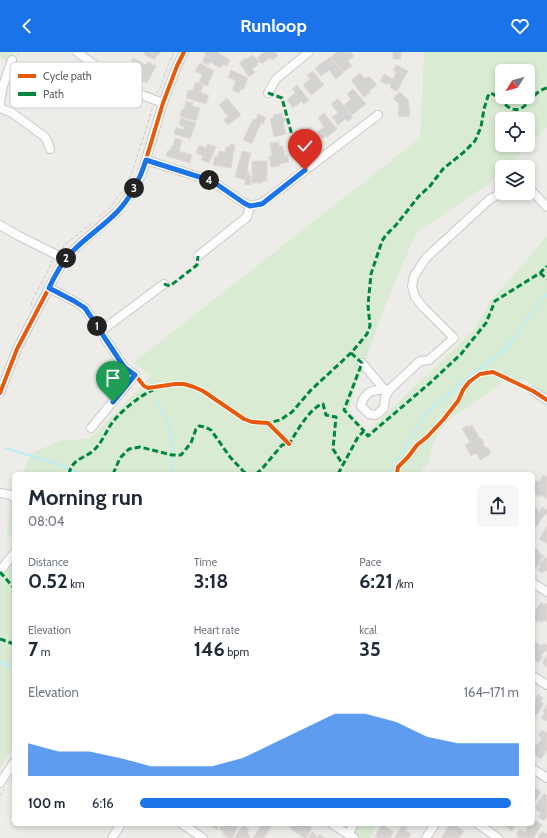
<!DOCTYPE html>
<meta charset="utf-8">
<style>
:root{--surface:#fff;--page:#f6f6f7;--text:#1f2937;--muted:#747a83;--accent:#1a73e8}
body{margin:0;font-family:Cabin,sans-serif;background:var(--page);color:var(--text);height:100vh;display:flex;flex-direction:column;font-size:15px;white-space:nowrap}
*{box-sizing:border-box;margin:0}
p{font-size:13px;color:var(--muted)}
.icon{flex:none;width:22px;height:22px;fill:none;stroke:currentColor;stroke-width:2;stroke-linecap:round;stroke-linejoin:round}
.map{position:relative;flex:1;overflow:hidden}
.details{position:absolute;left:12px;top:420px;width:523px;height:354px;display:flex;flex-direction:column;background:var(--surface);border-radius:6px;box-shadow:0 2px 6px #0003}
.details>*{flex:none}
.needle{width:26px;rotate:233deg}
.fabs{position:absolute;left:495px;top:12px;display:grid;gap:8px}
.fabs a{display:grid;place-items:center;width:40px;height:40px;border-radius:6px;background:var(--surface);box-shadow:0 2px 6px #0003;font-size:20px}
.pin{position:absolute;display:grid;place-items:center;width:34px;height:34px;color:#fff;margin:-41px -17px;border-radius:50% 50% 50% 0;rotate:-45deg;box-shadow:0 0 4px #0007}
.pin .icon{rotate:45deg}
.km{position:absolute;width:20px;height:20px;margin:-10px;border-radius:50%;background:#222;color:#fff;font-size:11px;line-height:20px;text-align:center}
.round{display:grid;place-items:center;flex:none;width:42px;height:42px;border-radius:6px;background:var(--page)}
.headline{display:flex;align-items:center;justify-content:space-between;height:68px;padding:0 16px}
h1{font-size:22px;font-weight:800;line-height:30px}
.stats{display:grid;grid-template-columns:repeat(3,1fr);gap:6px;height:68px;padding:4px 16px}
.stats div{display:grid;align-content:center}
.stats b{font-size:20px;font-weight:800}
.stats small{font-size:11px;font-weight:400}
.stats p{font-size:11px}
.chart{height:112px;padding:8px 16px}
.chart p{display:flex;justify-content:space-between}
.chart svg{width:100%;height:72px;margin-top:4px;fill:var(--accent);opacity:.7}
ul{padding:0 16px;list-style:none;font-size:13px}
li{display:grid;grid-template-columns:64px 48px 1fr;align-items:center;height:30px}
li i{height:10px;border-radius:5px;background:var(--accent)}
header{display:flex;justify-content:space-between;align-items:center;height:52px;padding:0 16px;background:var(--accent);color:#fff;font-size:18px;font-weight:800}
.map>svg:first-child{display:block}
.green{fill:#daebd3;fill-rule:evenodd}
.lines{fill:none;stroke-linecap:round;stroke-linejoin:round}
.stream{stroke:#bdedf8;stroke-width:2}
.building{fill:#d5d3d2;stroke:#dedbd8}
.minor-casing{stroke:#cacaca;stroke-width:10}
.path{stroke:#c8ceca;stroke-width:1;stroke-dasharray:4 2;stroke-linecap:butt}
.minor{stroke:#fcfcfc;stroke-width:8}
.quiet{stroke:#00873e;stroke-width:3;stroke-dasharray:6 3;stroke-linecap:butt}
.cycleway-casing{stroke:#fff;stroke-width:6}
.cycleway{stroke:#e8590c;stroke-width:4}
.route-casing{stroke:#fff;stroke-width:8}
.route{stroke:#1a73e8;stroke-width:5}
.key{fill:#fff;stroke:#cfd0d2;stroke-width:1}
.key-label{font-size:11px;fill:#5e6468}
</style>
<header><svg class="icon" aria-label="back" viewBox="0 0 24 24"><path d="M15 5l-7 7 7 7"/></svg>Runloop<svg class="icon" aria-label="heart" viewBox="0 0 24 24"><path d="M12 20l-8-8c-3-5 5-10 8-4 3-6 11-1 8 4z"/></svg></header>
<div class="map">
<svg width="547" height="786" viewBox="0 0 547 786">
<rect width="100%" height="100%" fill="#eeece9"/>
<g class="green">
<polygon points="0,0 16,0 13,2 9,3 6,10 0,4"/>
<path d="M424 0H547V75L506 115H502V119L487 133 416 181 383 259 348 358 367 380 474 278 490 250 547 184V343L525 328H506L453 365 438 380 432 396 429 410 419 422H22L31 401 63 388 90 387 151 324 133 311 420 86ZM502 19H528V45H502ZM502 67H528V93H502Z"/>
<polygon points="14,442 14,486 7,482 11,448"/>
<polygon points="14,502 14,693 0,716 0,521"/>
<polygon points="356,772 378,772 370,786 360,786 355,782"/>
</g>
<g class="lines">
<g class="stream">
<polyline points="157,351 168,370 173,394 171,422"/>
<polyline points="5,396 58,412 81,422"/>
<polyline points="389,422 426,361 488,310 508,295 539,250 547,243"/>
<polyline points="0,611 7,613 14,619"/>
</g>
</g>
<g class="building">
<polygon points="145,0 161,0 159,3 158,2 154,8 144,2"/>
<polygon points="205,0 217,0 230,8 227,14 223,12 220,16 210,10 208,13 202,10 204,8 203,7 206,3 204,1"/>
<polygon points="264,0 275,0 278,4 272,8 270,6 262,12 257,6"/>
<polygon points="337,0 350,0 354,4 348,9 352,14 343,20 331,5"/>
<rect x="393" y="0" width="8" height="7"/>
<polygon points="253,3 259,10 257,12 258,13 252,17 255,21 249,25 239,11 246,6 247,7"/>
<polygon points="330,5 343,21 336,27 329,18 321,24 315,16"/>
<polygon points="133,6 146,13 148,10 156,14 147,31 139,28 140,27 120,17 124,9 130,13"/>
<polygon points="200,11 214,19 207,34 199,30 202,23 195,19"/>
<polygon points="396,13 408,19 397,39 390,36 391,33 388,31 387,33 380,29 384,22 393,27 396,20 393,18"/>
<polygon points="231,18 248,26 243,38 241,37 239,41 232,38 236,29 228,25"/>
<polygon points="313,19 324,33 311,43 303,33 310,27 307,23"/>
<polygon points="360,21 364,26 366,25 367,26 369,24 377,33 369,39 370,41 364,45 351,28"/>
<polygon points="195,30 203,33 201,41 209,43 206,52 186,46 188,38 193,39"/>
<polygon points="297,33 309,48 304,52 302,49 293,56 287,48 295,41 292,37"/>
<polygon points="353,37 366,52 352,63 344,53 351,47 347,42"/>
<polygon points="400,40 409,49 409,58 410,58 409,65 398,64 399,52 393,46"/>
<polygon points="227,46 241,63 228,73 224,68 228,65 219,53"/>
<polygon points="338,47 353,65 347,70 345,67 338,73 332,65 338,61 331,52"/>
<polygon points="186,49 193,51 192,54 200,56 196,69 180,64 182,57 184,57"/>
<polygon points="282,61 283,66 285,65 286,69 283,70 286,82 274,85 270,67 273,66 273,63"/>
<polygon points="324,61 337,77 327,85 326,84 322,87 317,80 324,75 318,66"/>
<polygon points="258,62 266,66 263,72 261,71 252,92 243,88 253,67 256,68"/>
<polygon points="181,66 196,71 190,87 174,82 176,75 183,78 184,75 181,74 181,73 179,72"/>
<polygon points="310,75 321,90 316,93 314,90 305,97 300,90 302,88 301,86 307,81 305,78"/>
<polygon points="175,86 182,88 179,99 192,103 190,111 166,104 168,98 170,99 172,93 173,94"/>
<polygon points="279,90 279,94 283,94 285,104 287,103 289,110 279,112 280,114 271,115 269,104 272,103 270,91"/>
<polygon points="208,92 216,95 209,111 201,108 203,104 196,101 199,93 206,96"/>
<polygon points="230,92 235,93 231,116 213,113 215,104 218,104 219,99 225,100 226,95 230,95"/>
<polygon points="242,99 251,101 247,117 249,122 247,123 251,123 251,133 245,133 245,125 244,128 235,125"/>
<polygon points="252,109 267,109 267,129 262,129 262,131 252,131"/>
<polygon points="468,373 468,375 472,373 480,387 482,386 484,391 483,392 486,396 488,395 491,401 480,408 476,401 471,404 465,393 470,390 462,377"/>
<polygon points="543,423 547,425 547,447 541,443 540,445 534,441 535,439 533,438 533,434 537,428 539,430"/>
<polygon points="533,453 538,457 537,458 539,460 542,455 547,458 547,461 545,464 544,463 536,475 533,473 534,470 533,469"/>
<polygon points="547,474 547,492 539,487"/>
<polygon points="533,497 537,497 538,498 538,500 544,504 536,516 533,514"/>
<polygon points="545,505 547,507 547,518 545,520 544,519 542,521 538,518 540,514 539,513"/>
<polygon points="541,550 545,553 546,551 547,552 547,570 544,568 542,571 539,568 538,570 533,567 536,563 534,561"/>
<polygon points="535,590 542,594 544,591 547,594 547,598 546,600 545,599 541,604 543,605 538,611 533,607 533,592"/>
<polygon points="547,603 547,616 542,611"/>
<polygon points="538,642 543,646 541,649 544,652 535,665 533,663 533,654 536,649 535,648"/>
<polygon points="547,653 547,669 541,666 545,661 543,659"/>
<polygon points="542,678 547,681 547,698 541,707 536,704 537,703 534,701 533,701 533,692 536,694 542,686 538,683"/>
<polygon points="533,734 541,740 533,753"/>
<polygon points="544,741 547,744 547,765 544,769 538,765 541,761 536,758 537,756 535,755"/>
<polygon points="533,766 542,773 533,786 520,786 516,783 520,777 525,780 528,775 527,775 529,772 533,772"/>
<polygon points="210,772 220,772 217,778 211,774 211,773"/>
<polygon points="224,772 233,772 238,775 232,786 229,786 223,782 224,780 219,777 222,773 223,774"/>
<polygon points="262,772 272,773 264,786 253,786"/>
<polygon points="292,772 307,772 312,776 306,786 304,786 289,776"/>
<polygon points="382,772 394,780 390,786 378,786 375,784"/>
<polygon points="450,772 456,775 456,774 464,779 460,785 459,784 458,786 441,786"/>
<polygon points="504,772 516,772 512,779 505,774 505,773"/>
<polygon points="243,773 249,777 247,781 250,784 249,786 234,786"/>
<polygon points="402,773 408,776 406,779 411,782 408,786 394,786"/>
<polygon points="542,779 546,782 547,781 547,786 539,786 538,785"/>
<polygon points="312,780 315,782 315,783 317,785 319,782 325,786 308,786"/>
</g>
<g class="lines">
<defs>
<g id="minor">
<polyline points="77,0 129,38 163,51"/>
<polyline points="268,41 276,27 309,0"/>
<polyline points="0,56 12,61 45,85 48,91 50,97"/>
<path d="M0 56C0 38 6 25 12 8"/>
<polyline points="146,108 212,129 244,151 250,154"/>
<polyline points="528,135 547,155"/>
<polyline points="0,173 17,183 57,203 64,208"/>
<polyline points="198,204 247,165 250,154 262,151 378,63"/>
<polyline points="49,236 74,249 85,256 124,315 135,323 91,376"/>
<polyline points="101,279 164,232"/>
<polyline points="362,311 384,337"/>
<path d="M390 337C375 338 365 337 361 354L369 362 376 363 384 356 385 345 390 337 420 309 429 308 454 286 423 255 415 245 412 234 414 224 426 206 490 147 502 141"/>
<polyline points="533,339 547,348"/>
<polyline points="0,341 17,297 49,236 64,208 81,191 118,159 131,142 141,124 163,51 177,14 184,0"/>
<polyline points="0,441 11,443 14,446"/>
<polyline points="0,519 14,501"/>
<polyline points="533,531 547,540"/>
<polyline points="533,624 547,633"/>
<polyline points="533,717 547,726"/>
<polyline points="0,731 14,710"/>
<polyline points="182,772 203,786"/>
<polyline points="332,772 354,786"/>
<polyline points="478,772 498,786"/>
<polyline points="349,783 353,772"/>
<polyline points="112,786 121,772"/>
<polyline points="426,786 435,772"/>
</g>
</defs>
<use href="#minor" class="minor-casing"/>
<g class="path">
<polyline points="17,4 20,0"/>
<polyline points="156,41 159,39 169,11 174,0"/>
<polyline points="99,165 111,154 125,135 133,118 152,58 152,55"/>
<polyline points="63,197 64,193 68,190 92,171"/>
<polyline points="31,254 32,249 50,215 51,210 53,209"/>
<polyline points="533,522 538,525"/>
<polyline points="0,744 4,737"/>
<polyline points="319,772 325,776"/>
<polyline points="466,772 471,775"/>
</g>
<use href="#minor" class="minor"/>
<g class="quiet">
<polyline points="268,41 282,46 298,106 305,118"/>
<polyline points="540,221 547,227"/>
<polyline points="164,232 170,234 197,213 198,204"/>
<polyline points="351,301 362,311 344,358 364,379"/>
<path d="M265 370 268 371 280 368 292 360 311 338 352 300 367 282 370 274 368 253 371 222 382 189 386 183 396 173 419 144 430 134 443 117 464 100 475 89 481 75 484 57 488 44 490 41C502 44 506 61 520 57 526 54 531 47 536 42 539 39 543 37 547 36"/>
<path d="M69 422C72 407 83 407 93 399 101 392 105 382 110 374 118 361 139 344 153 338"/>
<polyline points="113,422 120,406 129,397 140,395 172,403 181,403 191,391 196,377 199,374 205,375 211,378 230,405 244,420 248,422"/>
<path d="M256 422 261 418 282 393 289 392C296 381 310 355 323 352L326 363 336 365 333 397 343 413"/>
<polyline points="338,422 358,385 364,379 368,384 430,331 461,302 486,271 495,249 540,221 547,214"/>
<polyline points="0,520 14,536"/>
<polyline points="0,587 14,592"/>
</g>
<defs>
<g id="cycleway">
<polyline points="135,323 144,334 148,336 175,332 184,332 194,335 203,339 244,367 252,370 268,371 289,392"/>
<polyline points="0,341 17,297 49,236 64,208 81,191 118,159 131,142 141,124 163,51 177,14 184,0"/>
<polyline points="397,422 398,415 408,405 417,393 427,385 443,368 458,349 463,338 469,330 480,322 493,320 533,339 547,348"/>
</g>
</defs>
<use href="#cycleway" class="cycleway-casing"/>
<use href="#cycleway" class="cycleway"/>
</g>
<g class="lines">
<defs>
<path id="route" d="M113 350 135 323 124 315 85 256 74 249 49 236C55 223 62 210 72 200 86 185 104 174 118 159 132 144 140 127 146 108L212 129 244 151 250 154 262 152 305 118"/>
</defs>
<use href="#route" class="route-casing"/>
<use href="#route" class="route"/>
</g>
<rect x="10" y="10" width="132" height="46" rx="6" class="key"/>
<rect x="18" y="22" width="18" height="4" fill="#e8590c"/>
<rect x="18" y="40" width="18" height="4" fill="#00873e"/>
<g class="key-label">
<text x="43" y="28">Cycle path</text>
<text x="43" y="46">Path</text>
</g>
</svg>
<div class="fabs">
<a><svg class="needle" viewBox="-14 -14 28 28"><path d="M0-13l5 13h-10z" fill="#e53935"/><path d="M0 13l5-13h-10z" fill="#747a83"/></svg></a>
<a><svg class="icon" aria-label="locate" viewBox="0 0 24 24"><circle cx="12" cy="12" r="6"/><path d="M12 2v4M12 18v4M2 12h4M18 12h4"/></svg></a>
<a><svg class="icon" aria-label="layers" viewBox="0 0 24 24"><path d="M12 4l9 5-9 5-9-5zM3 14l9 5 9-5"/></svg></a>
</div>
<div class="pin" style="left:113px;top:350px;background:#1e9e55"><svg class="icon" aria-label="arrive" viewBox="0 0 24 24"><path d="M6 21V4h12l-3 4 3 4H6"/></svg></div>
<div class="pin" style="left:305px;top:118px;background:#d93025"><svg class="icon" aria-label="check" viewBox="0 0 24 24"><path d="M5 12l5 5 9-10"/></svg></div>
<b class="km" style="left:97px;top:274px">1</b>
<b class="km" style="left:66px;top:206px">2</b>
<b class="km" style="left:134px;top:136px">3</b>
<b class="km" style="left:209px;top:128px">4</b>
<section class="details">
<div class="headline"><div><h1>Morning run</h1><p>08:04</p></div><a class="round"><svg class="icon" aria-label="share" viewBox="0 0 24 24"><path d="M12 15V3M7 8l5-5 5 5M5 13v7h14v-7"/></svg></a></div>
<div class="stats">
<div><p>Distance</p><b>0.52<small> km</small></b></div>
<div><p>Time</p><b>3:18</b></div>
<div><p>Pace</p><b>6:21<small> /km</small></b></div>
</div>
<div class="stats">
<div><p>Elevation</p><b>7<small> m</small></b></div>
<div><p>Heart rate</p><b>146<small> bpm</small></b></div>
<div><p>kcal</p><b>35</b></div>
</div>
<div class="chart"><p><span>Elevation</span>164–171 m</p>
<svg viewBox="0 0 160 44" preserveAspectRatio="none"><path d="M0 44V24L10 29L20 29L30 33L40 38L50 38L60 38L70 33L80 24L90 15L100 6L110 6L120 11L130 20L140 24L150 24L160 24V44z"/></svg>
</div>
<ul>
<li><b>100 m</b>6:16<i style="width:98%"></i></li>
</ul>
</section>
</div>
